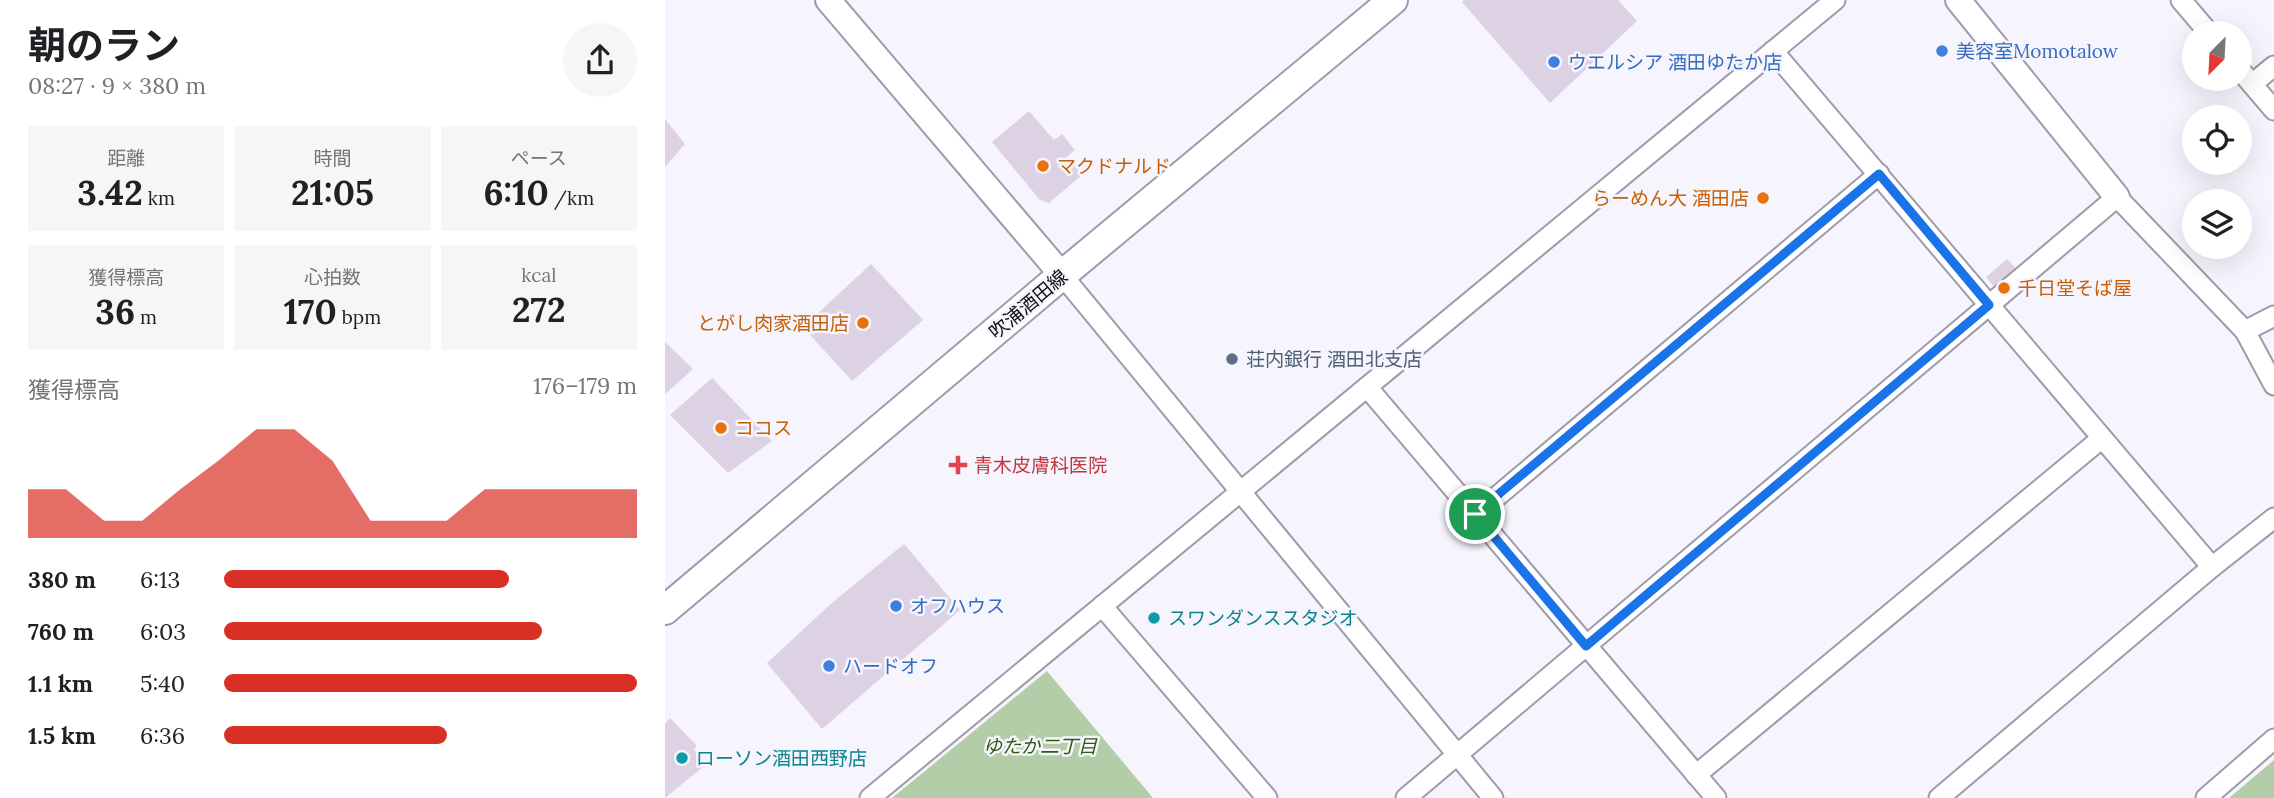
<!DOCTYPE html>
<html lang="ja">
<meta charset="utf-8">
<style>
:root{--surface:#fff;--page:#f6f6f6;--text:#202124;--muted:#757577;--accent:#d93025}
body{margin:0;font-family:Lora,"Noto Sans JP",serif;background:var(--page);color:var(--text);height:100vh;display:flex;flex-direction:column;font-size:26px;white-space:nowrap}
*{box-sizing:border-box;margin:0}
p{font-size:23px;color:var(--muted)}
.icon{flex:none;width:38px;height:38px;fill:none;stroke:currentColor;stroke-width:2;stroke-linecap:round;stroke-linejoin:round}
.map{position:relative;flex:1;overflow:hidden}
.details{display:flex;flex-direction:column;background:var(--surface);width:665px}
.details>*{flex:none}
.needle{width:46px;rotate:204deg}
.buttons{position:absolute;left:1517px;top:21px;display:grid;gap:14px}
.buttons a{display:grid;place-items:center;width:70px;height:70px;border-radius:50%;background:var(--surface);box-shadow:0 7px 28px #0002;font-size:35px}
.pin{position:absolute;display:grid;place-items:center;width:60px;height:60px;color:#fff;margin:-30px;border:4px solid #fff;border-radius:50%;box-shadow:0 2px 7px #0007}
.round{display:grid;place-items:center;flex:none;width:74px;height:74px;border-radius:37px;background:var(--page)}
.head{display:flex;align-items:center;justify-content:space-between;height:119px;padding:0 28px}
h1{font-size:38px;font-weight:700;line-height:52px}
.figures{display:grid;grid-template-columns:repeat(3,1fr);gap:10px;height:119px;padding:7px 28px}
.figures div{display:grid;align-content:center;border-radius:0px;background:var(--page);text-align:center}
.figures b{font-size:35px;font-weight:700}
.figures small{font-size:19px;font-weight:400}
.figures p{font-size:19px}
.chart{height:196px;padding:14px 28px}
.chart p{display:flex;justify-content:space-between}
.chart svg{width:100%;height:126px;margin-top:7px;fill:var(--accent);opacity:.7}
ul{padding:0 28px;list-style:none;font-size:23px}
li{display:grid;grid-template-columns:112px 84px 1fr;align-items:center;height:52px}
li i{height:18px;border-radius:9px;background:var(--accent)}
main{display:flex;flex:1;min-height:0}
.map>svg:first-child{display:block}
.green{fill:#b3cda8}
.building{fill:#dcd2e4}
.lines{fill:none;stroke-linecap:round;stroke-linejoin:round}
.minor-casing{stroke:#9f9aac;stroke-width:23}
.tertiary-casing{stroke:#9f9aac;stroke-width:28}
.secondary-casing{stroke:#9f9aac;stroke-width:32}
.minor{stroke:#fff;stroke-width:19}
.tertiary{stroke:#fff;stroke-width:24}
.secondary{stroke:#fff;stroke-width:28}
.route-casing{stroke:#fff;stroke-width:14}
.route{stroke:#1a73e8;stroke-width:9}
.shop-dot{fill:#3f7fe0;stroke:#f6f4fc;stroke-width:2.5}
.food-dot{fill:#e8710a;stroke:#f6f4fc;stroke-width:2.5}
.service-dot{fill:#5c6f8a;stroke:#f6f4fc;stroke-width:2.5}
.health-dot{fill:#e0444e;stroke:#f6f4fc;stroke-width:2.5}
.culture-dot{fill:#0f9aa8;stroke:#f6f4fc;stroke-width:2.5}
.labels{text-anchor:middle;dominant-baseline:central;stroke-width:5;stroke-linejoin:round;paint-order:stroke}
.shop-label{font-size:19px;fill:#366cbe;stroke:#f6f4fc;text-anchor:start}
.food-label{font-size:19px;fill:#c56008;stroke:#f6f4fc;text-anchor:start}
.street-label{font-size:19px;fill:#100e15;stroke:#f6f4fc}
.service-label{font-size:19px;fill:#4e5e75;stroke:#f6f4fc;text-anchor:start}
.health-label{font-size:19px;fill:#be3a42;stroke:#f6f4fc;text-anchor:start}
.culture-label{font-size:19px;fill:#0d838f;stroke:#f6f4fc;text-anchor:start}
.park-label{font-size:19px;font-style:italic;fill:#2c5a0e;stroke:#f6f4fc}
</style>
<main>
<section class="details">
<div class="head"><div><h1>朝のラン</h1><p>08:27 · 9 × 380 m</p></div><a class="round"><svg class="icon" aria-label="share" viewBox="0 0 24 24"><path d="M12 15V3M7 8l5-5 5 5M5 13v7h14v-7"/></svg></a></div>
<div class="figures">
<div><p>距離</p><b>3.42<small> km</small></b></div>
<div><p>時間</p><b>21:05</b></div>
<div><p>ペース</p><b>6:10<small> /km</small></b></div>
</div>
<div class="figures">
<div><p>獲得標高</p><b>36<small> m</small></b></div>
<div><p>心拍数</p><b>170<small> bpm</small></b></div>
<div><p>kcal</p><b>272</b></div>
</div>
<div class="chart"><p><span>獲得標高</span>176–179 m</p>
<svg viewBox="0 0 160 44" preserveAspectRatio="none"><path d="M0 44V27L10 27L20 38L30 38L40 27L50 17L60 6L70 6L80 17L90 38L100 38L110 38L120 27L130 27L140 27L150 27L160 27V44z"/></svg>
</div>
<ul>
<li><b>380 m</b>6:13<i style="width:69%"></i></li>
<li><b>760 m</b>6:03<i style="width:77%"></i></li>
<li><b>1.1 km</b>5:40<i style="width:100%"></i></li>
<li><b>1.5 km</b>6:36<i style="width:54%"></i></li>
</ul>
</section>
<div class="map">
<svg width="1609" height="798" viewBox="0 0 1609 798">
<rect width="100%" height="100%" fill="#f6f4fc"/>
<g class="green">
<polygon points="382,671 488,798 227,798"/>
<polygon points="1609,759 1609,798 1564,798 1609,760"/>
</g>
<g class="building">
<polygon points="799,0 953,0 972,21 885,103 797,2"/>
<polygon points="364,111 389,140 397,134 410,150 402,157 417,175 384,203 375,200 327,142"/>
<polygon points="0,119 20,144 0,167"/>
<polygon points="1342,259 1360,278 1338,298 1321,277"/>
<polygon points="206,264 258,320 187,381 138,327"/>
<polygon points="0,342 28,369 0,394"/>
<polygon points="47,378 107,441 63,473 5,415"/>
<polygon points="239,544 295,610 157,729 102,663 168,602"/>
<polygon points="5,718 32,746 29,749 39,766 0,798 0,724"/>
</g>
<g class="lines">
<defs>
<g id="minor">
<polyline points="1516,0 1544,33"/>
<polyline points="1108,51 1547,567"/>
<polyline points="1575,70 1609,110"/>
<polyline points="1587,84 1609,66"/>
<polyline points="397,275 828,798"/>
<polyline points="1580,331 1609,316"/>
<polyline points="702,387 1051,798"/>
<polyline points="810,515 1214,174"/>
<polyline points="437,606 602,798"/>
<polyline points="1031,775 1437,438"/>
<polyline points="205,798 1170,0"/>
<polyline points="741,798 1452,197 1580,331 1609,385"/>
<polyline points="1274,798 1547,567 1609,518"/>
<polyline points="1541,798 1609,739"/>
</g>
<g id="tertiary">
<polyline points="163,0 397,275"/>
<polyline points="1293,0 1452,197"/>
</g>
<polyline id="secondary" points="0,610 397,275 728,0"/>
</defs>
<use href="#minor" class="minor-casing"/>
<use href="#tertiary" class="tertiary-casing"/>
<use href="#secondary" class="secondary-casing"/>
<use href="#minor" class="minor"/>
<use href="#tertiary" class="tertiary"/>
<use href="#secondary" class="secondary"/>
</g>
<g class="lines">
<defs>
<polygon id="route" points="1214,174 1324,305 921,646 810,514"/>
</defs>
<use href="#route" class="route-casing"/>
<use href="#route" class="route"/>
</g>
<g class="shop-dot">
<circle cx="1277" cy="51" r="7"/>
<circle cx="889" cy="62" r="7"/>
<circle cx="231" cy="606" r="7"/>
<circle cx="164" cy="666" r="7"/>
</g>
<g class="food-dot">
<circle cx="378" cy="166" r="7"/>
<circle cx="1098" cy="198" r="7"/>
<circle cx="1339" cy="288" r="7"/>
<circle cx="198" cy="323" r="7"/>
<circle cx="56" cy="428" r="7"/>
</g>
<circle class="service-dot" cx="567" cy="359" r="7"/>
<path class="health-dot" d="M289.5 454.5h7v7h7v7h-7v7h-7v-7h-7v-7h7z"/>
<g class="culture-dot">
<circle cx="489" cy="618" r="7"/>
<circle cx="17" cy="758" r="7"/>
</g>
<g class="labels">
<g class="shop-label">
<text x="1291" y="51">美容室Momotalow</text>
<text x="903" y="62">ウエルシア 酒田ゆたか店</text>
<text x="245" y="606">オフハウス</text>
<text x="178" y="666">ハードオフ</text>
</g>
<g class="food-label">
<text x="392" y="166">マクドナルド</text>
<text x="1084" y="198" text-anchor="end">らーめん大 酒田店</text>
<text x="1353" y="288">千日堂そば屋</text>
<text x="184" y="323" text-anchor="end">とがし肉家酒田店</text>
<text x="70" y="428">ココス</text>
</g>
<g class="street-label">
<text transform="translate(363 304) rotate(-40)">吹浦酒田線</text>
</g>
<g class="service-label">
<text x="581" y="359">荘内銀行 酒田北支店</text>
</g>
<g class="health-label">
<text x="309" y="465">青木皮膚科医院</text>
</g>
<g class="culture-label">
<text x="503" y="618">スワンダンススタジオ</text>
<text x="31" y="758">ローソン酒田西野店</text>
</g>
<g class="park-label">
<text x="375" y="746">ゆたか二丁目</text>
</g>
</g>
</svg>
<div class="buttons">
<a><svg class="needle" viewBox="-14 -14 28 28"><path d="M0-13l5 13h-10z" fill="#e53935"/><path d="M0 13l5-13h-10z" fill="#757577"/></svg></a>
<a><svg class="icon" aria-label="locate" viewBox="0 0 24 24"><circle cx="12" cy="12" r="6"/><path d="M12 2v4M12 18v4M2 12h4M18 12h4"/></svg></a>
<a><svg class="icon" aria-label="layers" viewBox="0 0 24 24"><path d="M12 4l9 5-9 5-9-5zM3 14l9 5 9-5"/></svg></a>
</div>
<div class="pin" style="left:810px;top:514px;background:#1e9e55"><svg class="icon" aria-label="arrive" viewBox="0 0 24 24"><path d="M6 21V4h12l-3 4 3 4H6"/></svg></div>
</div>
</main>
